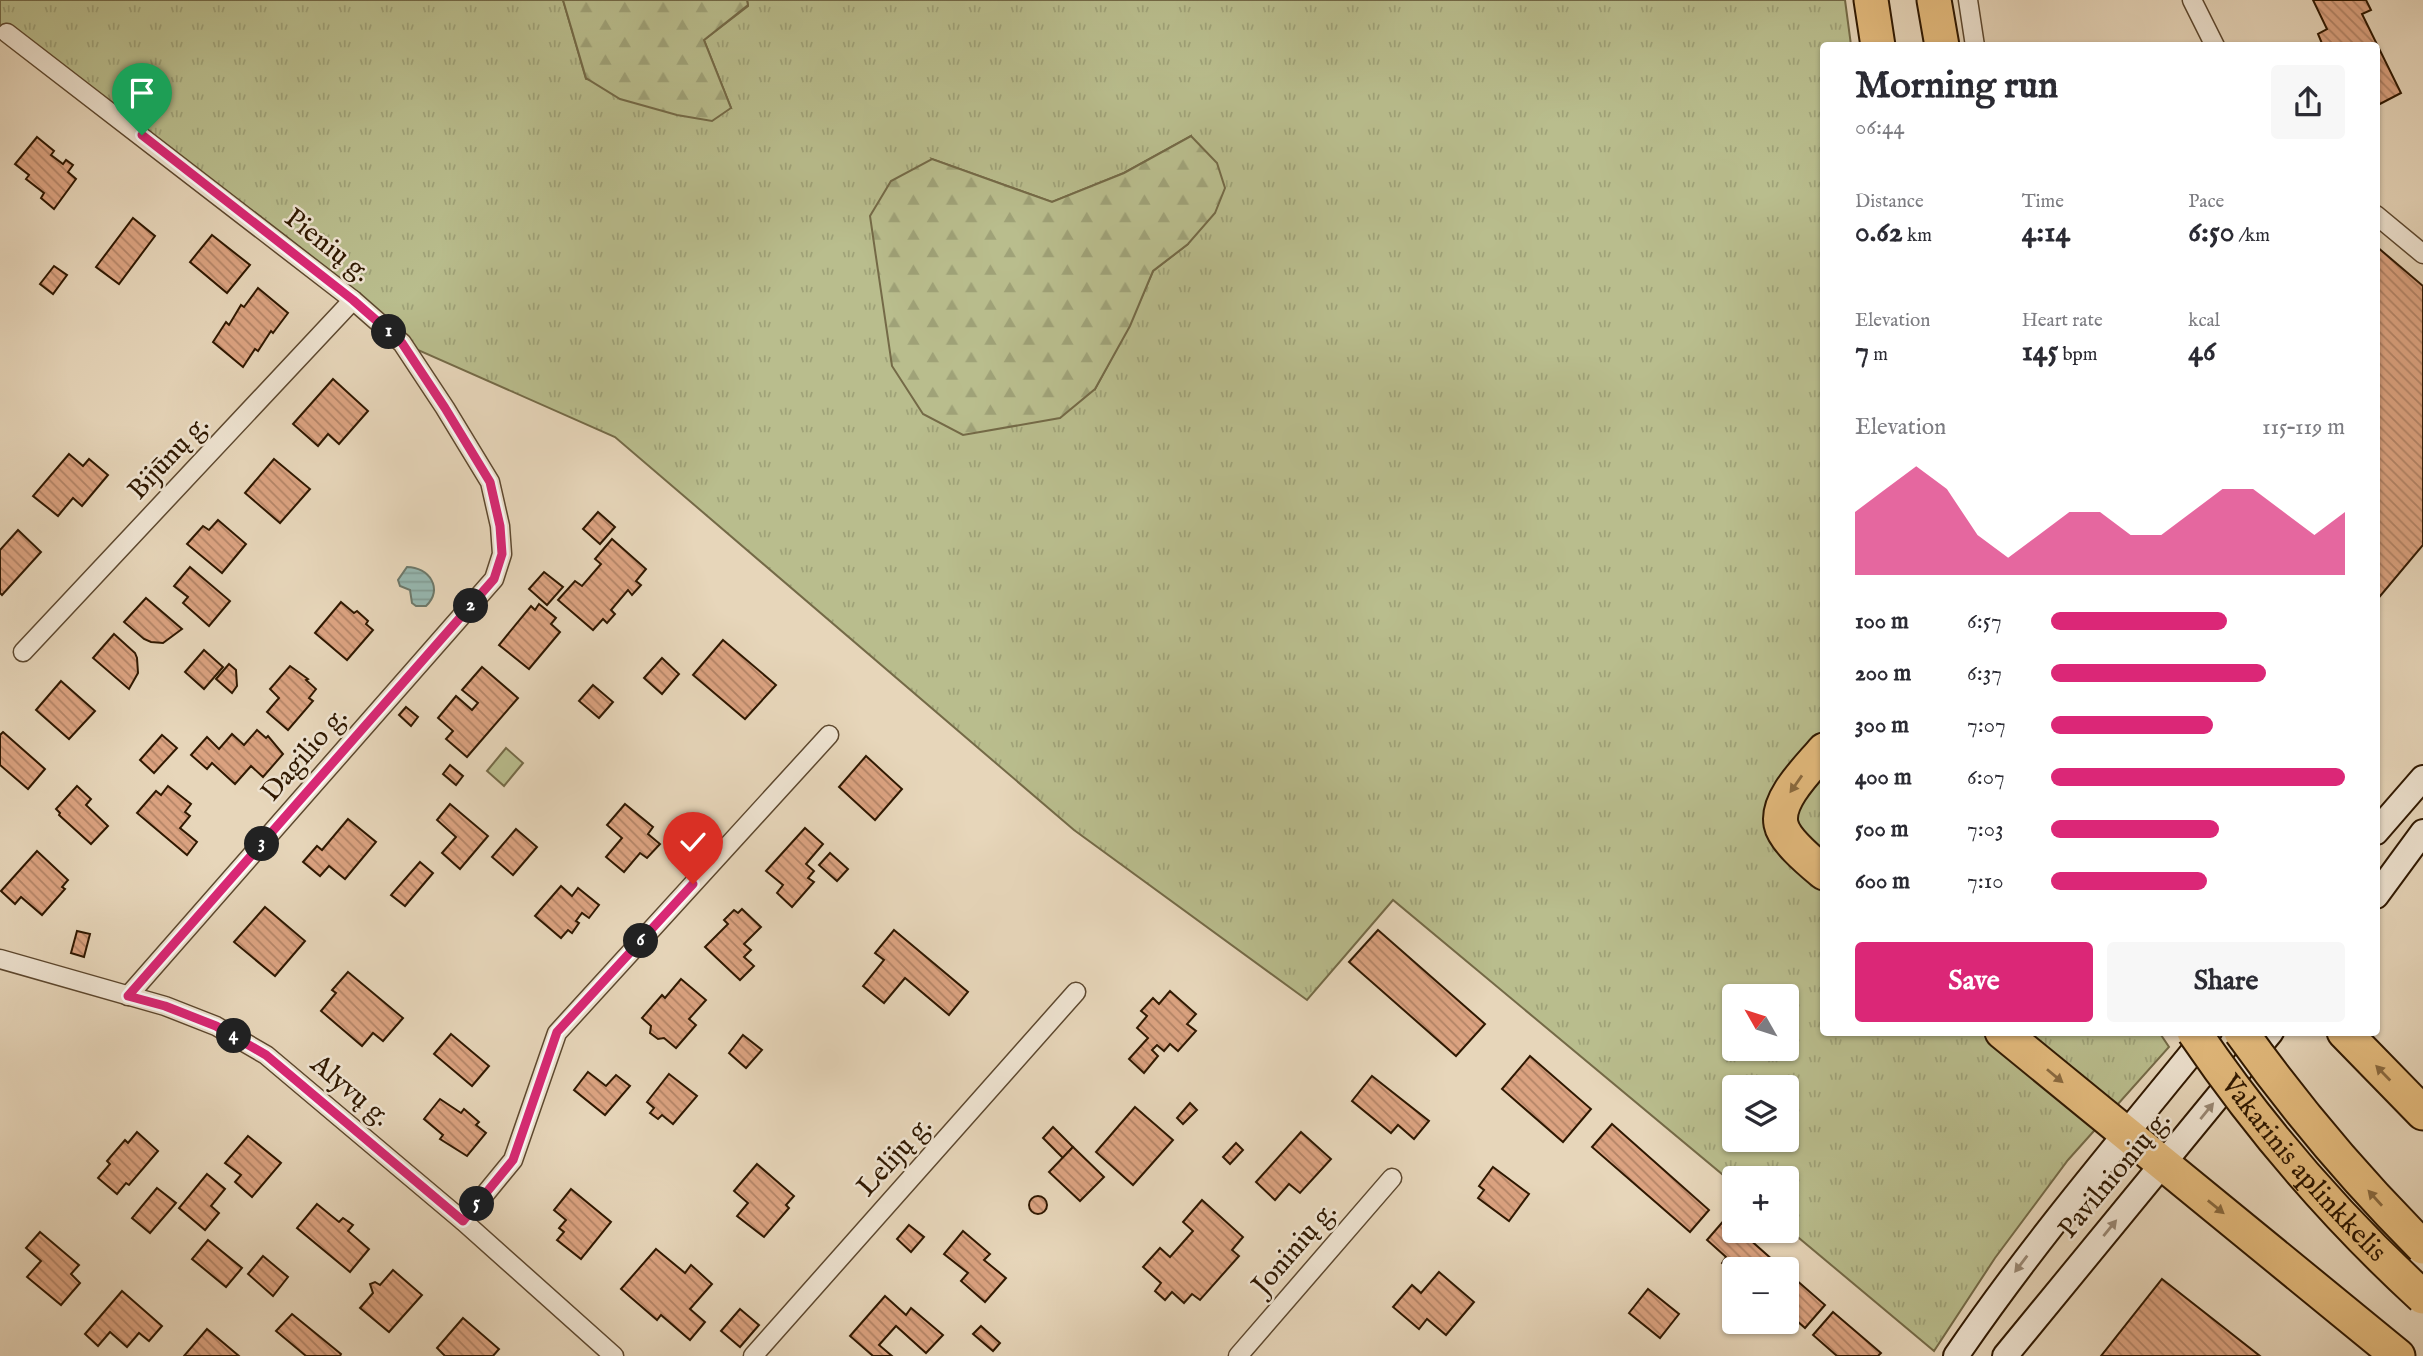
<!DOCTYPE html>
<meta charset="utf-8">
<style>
:root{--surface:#fff;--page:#f7f7f7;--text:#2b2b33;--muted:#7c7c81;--accent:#db2777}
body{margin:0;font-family:"IM FELL English",serif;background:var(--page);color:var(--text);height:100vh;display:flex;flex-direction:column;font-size:26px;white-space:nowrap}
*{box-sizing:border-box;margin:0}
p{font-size:23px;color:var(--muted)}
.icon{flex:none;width:38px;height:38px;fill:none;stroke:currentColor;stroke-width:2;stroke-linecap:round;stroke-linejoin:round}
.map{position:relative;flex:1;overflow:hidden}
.panel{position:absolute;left:1820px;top:42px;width:560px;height:994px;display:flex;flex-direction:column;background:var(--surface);border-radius:7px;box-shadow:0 2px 5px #0004}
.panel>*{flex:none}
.needle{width:46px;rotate:309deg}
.tools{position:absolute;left:1722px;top:984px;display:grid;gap:14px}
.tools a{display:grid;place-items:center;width:77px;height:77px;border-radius:7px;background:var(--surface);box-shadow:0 2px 5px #0004;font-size:35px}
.pin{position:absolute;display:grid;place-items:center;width:60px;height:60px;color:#fff;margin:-72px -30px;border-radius:50% 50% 50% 0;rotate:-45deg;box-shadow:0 0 7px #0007}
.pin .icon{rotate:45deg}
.km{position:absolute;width:35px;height:35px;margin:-18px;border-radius:50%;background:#222;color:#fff;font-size:19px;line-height:35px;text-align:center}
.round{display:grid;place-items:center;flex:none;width:74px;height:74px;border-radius:7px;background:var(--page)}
.headline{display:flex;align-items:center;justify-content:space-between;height:119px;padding:0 35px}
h1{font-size:38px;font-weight:700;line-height:52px}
.figures{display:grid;grid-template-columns:repeat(3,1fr);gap:10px;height:119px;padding:7px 35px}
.figures div{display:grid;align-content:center}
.figures b{font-size:30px;font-weight:700}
.figures small{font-size:19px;font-weight:400}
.figures p{font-size:19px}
.chart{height:196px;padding:14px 35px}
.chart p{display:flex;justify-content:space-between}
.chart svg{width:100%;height:126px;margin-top:7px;fill:var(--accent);opacity:.7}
.button{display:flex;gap:14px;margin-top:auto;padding:14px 35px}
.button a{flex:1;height:80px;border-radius:7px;background:var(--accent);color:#fff;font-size:28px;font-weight:700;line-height:80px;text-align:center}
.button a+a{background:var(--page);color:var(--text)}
ul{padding:0 35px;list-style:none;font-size:23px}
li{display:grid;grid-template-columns:112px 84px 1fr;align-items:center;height:52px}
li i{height:18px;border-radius:9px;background:var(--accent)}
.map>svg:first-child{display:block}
.grass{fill:url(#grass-tufts);stroke:#746a47;stroke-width:2;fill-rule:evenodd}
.forest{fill:url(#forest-firs);stroke:#746a47;stroke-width:2}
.garden{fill:#b9bd8d;stroke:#746a47;stroke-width:2}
.water{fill:url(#water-rules);stroke:#6d796b;stroke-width:2}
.building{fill:url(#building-back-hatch);stroke:#2f1801;stroke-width:2}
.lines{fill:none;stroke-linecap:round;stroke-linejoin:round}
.street-casing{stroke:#5d482f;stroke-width:21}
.secondary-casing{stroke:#2f1801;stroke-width:28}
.highway-casing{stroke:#2f1801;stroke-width:37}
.street{stroke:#efe4d2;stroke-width:18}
.secondary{stroke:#efe4d2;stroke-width:24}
.highway{stroke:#e4bb7d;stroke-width:33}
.highway-bridge-casing{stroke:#2f1801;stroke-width:37;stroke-linecap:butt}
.highway-bridge{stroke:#e4bb7d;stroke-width:33}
.oneway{fill:#8a6a3f}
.oneway2{fill:#998874}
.route-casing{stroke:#fff;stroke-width:14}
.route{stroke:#db2777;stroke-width:9}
.labels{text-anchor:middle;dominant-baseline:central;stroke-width:5;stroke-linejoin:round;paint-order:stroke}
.street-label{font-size:28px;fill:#2f1801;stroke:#efe4d2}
</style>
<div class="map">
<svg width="2423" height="1356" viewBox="0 0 2423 1356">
<defs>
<pattern id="grass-tufts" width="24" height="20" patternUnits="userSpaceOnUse" patternTransform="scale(1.75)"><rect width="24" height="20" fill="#b9bd8d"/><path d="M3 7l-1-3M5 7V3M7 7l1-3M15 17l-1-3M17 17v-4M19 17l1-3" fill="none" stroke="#9fa278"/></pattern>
<pattern id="forest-firs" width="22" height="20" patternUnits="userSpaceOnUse" patternTransform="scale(1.75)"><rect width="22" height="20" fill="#b9bd8d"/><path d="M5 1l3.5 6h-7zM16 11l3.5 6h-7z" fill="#9fa278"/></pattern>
<pattern id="water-rules" width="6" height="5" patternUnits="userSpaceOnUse" patternTransform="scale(1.75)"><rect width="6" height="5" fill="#97b9b2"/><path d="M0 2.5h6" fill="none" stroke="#829e97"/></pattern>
<pattern id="building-back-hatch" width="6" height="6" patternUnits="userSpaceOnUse" patternTransform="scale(1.75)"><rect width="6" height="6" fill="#dca381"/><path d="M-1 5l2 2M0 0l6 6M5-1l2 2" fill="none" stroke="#b38467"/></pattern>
</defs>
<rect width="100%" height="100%" fill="#e7d6ba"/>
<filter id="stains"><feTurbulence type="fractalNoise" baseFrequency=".00286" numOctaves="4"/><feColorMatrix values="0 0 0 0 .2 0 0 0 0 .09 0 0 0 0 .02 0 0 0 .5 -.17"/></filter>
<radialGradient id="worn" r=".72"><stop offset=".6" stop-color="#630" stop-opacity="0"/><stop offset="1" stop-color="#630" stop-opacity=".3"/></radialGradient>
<path class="grass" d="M0 0H563L586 79 731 108 704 40 748 6 747 0H1845L1851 45 1824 46V1032H2159L2169 1047 2068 1160 1995 1258 1934 1351 1787 1228V1178H1734V1184L1393 900 1307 1000 1074 830 615 437 402 343 0 24ZM1191 136 1188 244 1153 271 1129 326 1095 389 932 159 1052 202 1124 173ZM1734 996H1787V1048H1734ZM1734 1087H1787V1139H1734Z"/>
<g class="forest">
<polygon points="563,0 747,0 748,5 704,40 731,108 712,121 677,115 620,99 586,78"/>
<polygon points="1191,136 1217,163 1225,188 1215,213 1188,244 1153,271 1130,326 1095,389 1060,418 963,435 923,414 892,366 870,216 891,181 932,159 1052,202 1124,173"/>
</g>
<polygon class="garden" points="506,748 523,763 504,786 487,771"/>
<path class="water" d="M407 567C429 567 444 589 426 606H416L412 603 410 590 400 586 398 580Z"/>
<g class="building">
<polygon points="2313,0 2366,0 2371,10 2362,14 2401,93 2376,106 2376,46 2323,46 2318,34 2327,29"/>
<polygon points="37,137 54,151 51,155 63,164 66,160 73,165 68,172 76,179 54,209 41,198 44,193 26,179 29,175 15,164"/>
<polygon points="133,218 155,236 119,284 96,267"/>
<polygon points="212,235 250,265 227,293 190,262"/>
<polygon points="2376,246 2423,286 2423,545 2376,601"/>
<polygon points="54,266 67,275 53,294 40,284"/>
<polygon points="258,288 288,313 273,333 271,331 258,351 255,349 243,367 213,342 226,322 229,325 241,305 244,307"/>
<polygon points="333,379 368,411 339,444 328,434 318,446 293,424"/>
<polygon points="69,454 83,466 89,459 108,475 82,506 73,498 58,516 33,496"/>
<polygon points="274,459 310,489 280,523 245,493"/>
<polygon points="598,512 615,527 600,544 583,529"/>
<polygon points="218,520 246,544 222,573 187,544 203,526 209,530"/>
<polygon points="18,530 41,552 2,595 0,593 0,550"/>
<polygon points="612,539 646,569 636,581 641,585 632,595 628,590 611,610 615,614 607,623 603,619 593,630 558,600 575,581 582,586 601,564 595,559"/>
<polygon points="190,567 230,601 209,626 183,603 188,597 174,586"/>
<polygon points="544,572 563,587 547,605 529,589"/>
<polygon points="146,598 182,629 163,643 151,642 144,639 124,622"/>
<polygon points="341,602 354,613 357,611 368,621 366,624 373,630 347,660 315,633"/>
<polygon points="539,604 556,618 551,624 560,632 529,669 499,645 531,606 535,610"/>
<polygon points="114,634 135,653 137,658 138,673 129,689 93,658"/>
<polygon points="723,640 776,685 745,719 693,675"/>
<polygon points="204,650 223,667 204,689 185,672"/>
<polygon points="662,658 679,674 662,694 644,678"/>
<polygon points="229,664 236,670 237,686 232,693 216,679"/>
<polygon points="290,666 308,679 306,680 316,689 309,698 313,701 288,730 267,712 279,698 270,689"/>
<polygon points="482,667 518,698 467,757 446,739 453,731 438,718 456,696 472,710 478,703 462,690"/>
<polygon points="61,681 95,711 69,739 36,710"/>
<polygon points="593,685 613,702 599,718 579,701"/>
<polygon points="406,707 418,717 411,726 399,715"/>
<polygon points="257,730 266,738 268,736 283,754 263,777 251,766 235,784 212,763 207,769 191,755 207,737 219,749 232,734 244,745"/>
<polygon points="3,732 45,769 28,789 0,765 0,735"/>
<polygon points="162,735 177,748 154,773 140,760"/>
<polygon points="866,756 902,789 875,820 839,787"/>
<polygon points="450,765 463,776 456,785 443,774"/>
<polygon points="77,786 91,799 86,805 108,826 91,844 59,815 60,813 56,809"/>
<polygon points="168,786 191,804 185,812 190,816 180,828 197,842 187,855 137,813 156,791 161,795"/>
<polygon points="450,804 488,836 460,869 442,853 456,837 437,820"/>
<polygon points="625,804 653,827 648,834 660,844 647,858 640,853 624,872 606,857 622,838 607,825"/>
<polygon points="348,819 376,842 345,879 329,866 320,876 303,862 317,846 322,850"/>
<polygon points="805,828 823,844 806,864 814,871 808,878 814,882 792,907 777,893 783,885 766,871"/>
<polygon points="516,829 537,847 513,875 492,857"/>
<polygon points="37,851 68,880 62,887 65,889 42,915 21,897 15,904 1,891"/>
<polygon points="830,853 848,869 837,881 819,865"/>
<polygon points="420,862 433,873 405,906 391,895"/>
<polygon points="561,886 572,896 578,888 599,905 589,918 582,913 576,921 579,923 572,933 568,930 561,938 535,916"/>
<polygon points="265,907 305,941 275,976 234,942"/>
<polygon points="742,909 761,927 744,944 751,950 744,957 754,966 740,980 705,947 728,924 724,920 734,910 738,913"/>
<polygon points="894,930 968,992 949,1015 905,978 884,1003 863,986 884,960 875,953"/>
<polygon points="1378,930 1485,1024 1456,1056 1349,962"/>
<polygon points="77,931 90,934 84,957 71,953"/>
<polygon points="348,972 403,1018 383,1041 373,1033 362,1046 321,1011 336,993 332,990"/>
<polygon points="681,979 706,1000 689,1019 696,1025 676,1048 664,1038 658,1039 650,1033 651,1026 642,1018 662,995 665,998"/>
<polygon points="1170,991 1196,1014 1187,1024 1196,1031 1178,1051 1170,1044 1164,1051 1157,1045 1152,1050 1158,1056 1144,1073 1129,1059 1148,1038 1137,1028 1147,1016 1141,1011 1153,998 1159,1004"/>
<polygon points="451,1034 489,1066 472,1086 434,1054"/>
<polygon points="743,1035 762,1050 746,1068 729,1053"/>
<polygon points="1530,1056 1591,1109 1563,1142 1502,1089"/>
<polygon points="588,1072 606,1086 616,1075 630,1086 605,1115 574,1090"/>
<polygon points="669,1074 697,1096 673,1124 662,1115 658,1119 650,1113 654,1108 647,1102"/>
<polygon points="1372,1076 1429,1121 1414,1139 1398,1125 1391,1133 1352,1101"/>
<polygon points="440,1099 461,1113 464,1109 479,1122 476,1125 486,1133 467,1156 440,1139 443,1135 424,1119"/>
<polygon points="1190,1103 1197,1110 1183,1124 1177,1118"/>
<polygon points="1135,1107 1173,1140 1133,1185 1096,1152"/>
<polygon points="1612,1124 1709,1210 1690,1232 1592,1147"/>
<polygon points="1053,1127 1073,1147 1063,1158 1043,1138"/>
<polygon points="137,1132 158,1151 129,1185 126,1183 117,1194 98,1178 110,1164 107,1161 125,1140 128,1143"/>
<polygon points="1301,1132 1331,1159 1300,1193 1289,1184 1275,1200 1256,1182"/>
<polygon points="248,1136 281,1163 252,1197 235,1182 241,1175 225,1163"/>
<polygon points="1236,1143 1243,1150 1230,1164 1223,1157"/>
<polygon points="1073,1147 1104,1177 1080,1201 1049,1172"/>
<polygon points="757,1164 794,1196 786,1205 789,1208 764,1237 737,1216 748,1203 734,1191"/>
<polygon points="1493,1167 1529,1194 1509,1221 1478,1198 1484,1190 1479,1186"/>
<polygon points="207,1174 225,1189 211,1206 219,1213 205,1230 179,1208"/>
<polygon points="157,1188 176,1203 150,1233 132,1218"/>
<polygon points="571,1189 611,1222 581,1259 557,1240 564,1232 559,1228 566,1220 554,1210"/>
<circle cx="1038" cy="1205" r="9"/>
<polygon points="1202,1200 1243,1237 1232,1250 1239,1256 1200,1300 1192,1294 1184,1303 1172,1292 1165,1300 1155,1291 1161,1283 1143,1267 1160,1248 1170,1257 1193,1231 1183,1222"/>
<polygon points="317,1204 339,1222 343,1218 353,1225 348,1231 369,1249 350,1272 297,1228"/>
<polygon points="1726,1218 1734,1226 1734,1230 1739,1230 1783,1269 1734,1269 1734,1274 1722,1263 1726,1257 1707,1240"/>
<polygon points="909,1225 924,1237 911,1252 897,1239"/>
<polygon points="963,1231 990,1254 984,1260 1006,1278 985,1302 961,1281 968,1273 944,1254"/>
<polygon points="40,1232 79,1265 71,1274 80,1283 61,1305 27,1277 41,1261 26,1248"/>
<polygon points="208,1240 242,1268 226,1287 192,1259"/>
<polygon points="656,1249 685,1273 691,1265 712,1284 690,1309 705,1322 690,1340 661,1315 657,1320 621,1289"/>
<polygon points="263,1256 288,1277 273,1296 248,1274"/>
<polygon points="393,1270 422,1295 389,1332 360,1308 373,1293 370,1284 375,1282 380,1285"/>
<polygon points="1439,1272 1474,1302 1446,1335 1427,1319 1419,1329 1393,1307 1412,1285 1421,1293"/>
<polygon points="1787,1272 1825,1305 1805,1328 1787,1312"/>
<polygon points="2162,1279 2260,1356 2101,1356"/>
<polygon points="1648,1289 1679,1314 1660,1338 1629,1313"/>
<polygon points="122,1291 162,1326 149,1341 139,1333 127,1347 110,1332 98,1346 85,1334"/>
<polygon points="885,1296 906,1315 911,1308 943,1335 926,1353 896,1326 879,1345 892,1356 873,1356 850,1336"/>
<polygon points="740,1309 759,1325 740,1347 721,1331"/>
<polygon points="1833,1312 1881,1353 1878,1356 1837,1356 1813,1335"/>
<polygon points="292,1314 341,1354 340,1356 306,1356 276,1331"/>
<polygon points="463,1318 499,1349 493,1356 445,1356 437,1348"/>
<polygon points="981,1326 1000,1343 993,1351 973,1334"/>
<polygon points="207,1329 239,1356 184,1356"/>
</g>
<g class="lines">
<defs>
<g id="street">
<polyline points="1968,0 1975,46"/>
<polyline points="2192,0 2215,46"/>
<polyline points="7,33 353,300 402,343 445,408 490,482 500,526 502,554 494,579 128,996"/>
<polyline points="2376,215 2423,254"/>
<polyline points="23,652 353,300"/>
<polyline points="0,959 165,1006 216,1026 266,1055 463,1221 614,1356"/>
<polyline points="463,1221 513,1160 557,1033 829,735"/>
<polyline points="753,1356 1076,992"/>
<polyline points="1238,1356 1392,1178"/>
</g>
<g id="secondary">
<polyline points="2376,832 2423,778"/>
<polyline points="2376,896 2423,832"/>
<path d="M1956 1356C2033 1243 2122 1139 2209 1032"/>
<polyline points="2005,1356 2271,1032"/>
</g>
<g id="highway">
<polyline points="1871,0 1878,46"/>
<polyline points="1934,0 1942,46"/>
<path d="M1824 750C1809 768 1776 799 1781 824 1784 840 1811 862 1824 873"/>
<polyline points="2002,1032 2398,1356"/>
<polyline points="2344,1032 2423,1113"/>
</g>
</defs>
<use href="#street" class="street-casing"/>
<use href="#secondary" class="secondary-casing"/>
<use href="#highway" class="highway-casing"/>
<use href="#street" class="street"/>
<use href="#secondary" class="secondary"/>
<use href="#highway" class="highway"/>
<defs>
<g id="highway-bridge">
<path id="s1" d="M2194 1032C2260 1129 2337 1218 2423 1297"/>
<path d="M2241 1032C2296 1109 2356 1180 2423 1247"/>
</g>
</defs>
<use href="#highway-bridge" class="highway-bridge-casing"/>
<use href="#highway-bridge" class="highway-bridge"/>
</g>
<defs><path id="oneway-solid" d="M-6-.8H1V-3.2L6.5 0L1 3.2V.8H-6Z" transform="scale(1.75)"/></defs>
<g class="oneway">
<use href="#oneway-solid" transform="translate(1796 784) rotate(125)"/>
<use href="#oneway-solid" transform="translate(2383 1073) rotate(-134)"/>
<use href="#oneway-solid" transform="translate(2055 1076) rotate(40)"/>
<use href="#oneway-solid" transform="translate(2375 1198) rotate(-132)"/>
<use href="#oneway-solid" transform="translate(2216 1207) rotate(39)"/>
</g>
<g class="oneway2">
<use href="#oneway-solid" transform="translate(2207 1111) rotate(-51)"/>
<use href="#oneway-solid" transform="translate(2110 1228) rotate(-51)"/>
<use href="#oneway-solid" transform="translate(2021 1264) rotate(127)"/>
</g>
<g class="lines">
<defs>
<polyline id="route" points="142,135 353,300 402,343 445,408 490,482 500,526 502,554 494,579 128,996 165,1006 216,1026 266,1055 463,1221 513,1160 557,1032 693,884"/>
</defs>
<use href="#route" class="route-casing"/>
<use href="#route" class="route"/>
</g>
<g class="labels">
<g class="street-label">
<text transform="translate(327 246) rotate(38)">Pienių g.</text>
<text transform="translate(169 458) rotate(-47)">Bijūnų g.</text>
<text transform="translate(305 755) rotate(-49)">Dagilio g.</text>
<text transform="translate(350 1091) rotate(40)">Alyvų g.</text>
<text transform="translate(895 1157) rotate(-48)">Lelijų g.</text>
<text stroke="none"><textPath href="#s1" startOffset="175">Vakarinis aplinkkelis</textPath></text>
<text transform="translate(2115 1175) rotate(-50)">Pavilnionių g.</text>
<text transform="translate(1295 1249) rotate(-49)">Joninių g.</text>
</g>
</g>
<rect width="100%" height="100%" filter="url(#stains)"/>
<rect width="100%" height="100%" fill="url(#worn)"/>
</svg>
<div class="tools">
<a><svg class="needle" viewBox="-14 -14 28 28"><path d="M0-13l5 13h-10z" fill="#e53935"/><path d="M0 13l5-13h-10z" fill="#7c7c81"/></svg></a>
<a><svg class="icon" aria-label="layers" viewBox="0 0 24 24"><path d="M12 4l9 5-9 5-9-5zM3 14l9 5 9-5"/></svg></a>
<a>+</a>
<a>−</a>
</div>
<div class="pin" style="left:142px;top:135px;background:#1e9e55"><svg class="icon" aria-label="arrive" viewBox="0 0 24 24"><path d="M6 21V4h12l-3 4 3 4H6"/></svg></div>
<div class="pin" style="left:693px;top:884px;background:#d93025"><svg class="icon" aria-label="check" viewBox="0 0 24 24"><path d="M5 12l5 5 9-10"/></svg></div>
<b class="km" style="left:389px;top:332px">1</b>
<b class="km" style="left:471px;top:606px">2</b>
<b class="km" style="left:262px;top:844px">3</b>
<b class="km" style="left:234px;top:1036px">4</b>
<b class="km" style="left:477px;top:1204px">5</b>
<b class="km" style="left:641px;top:941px">6</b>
<section class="panel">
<div class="headline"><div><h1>Morning run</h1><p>06:44</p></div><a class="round"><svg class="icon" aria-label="share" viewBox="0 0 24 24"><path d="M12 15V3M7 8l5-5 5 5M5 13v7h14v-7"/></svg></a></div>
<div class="figures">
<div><p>Distance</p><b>0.62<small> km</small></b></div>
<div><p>Time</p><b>4:14</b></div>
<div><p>Pace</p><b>6:50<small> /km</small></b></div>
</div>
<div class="figures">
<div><p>Elevation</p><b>7<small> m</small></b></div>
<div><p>Heart rate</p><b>145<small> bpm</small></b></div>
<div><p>kcal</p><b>46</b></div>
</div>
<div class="chart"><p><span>Elevation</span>115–119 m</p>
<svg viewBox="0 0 160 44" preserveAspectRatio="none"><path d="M0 44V22L10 14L20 6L30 14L40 30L50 38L60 30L70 22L80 22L90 30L100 30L110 22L120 14L130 14L140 22L150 30L160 22V44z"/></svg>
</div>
<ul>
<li><b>100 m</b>6:57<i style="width:60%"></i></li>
<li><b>200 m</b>6:37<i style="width:73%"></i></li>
<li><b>300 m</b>7:07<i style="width:55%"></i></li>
<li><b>400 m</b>6:07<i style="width:100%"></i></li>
<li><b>500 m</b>7:03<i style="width:57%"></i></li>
<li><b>600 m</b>7:10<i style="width:53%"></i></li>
</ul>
<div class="button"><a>Save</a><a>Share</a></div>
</section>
</div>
